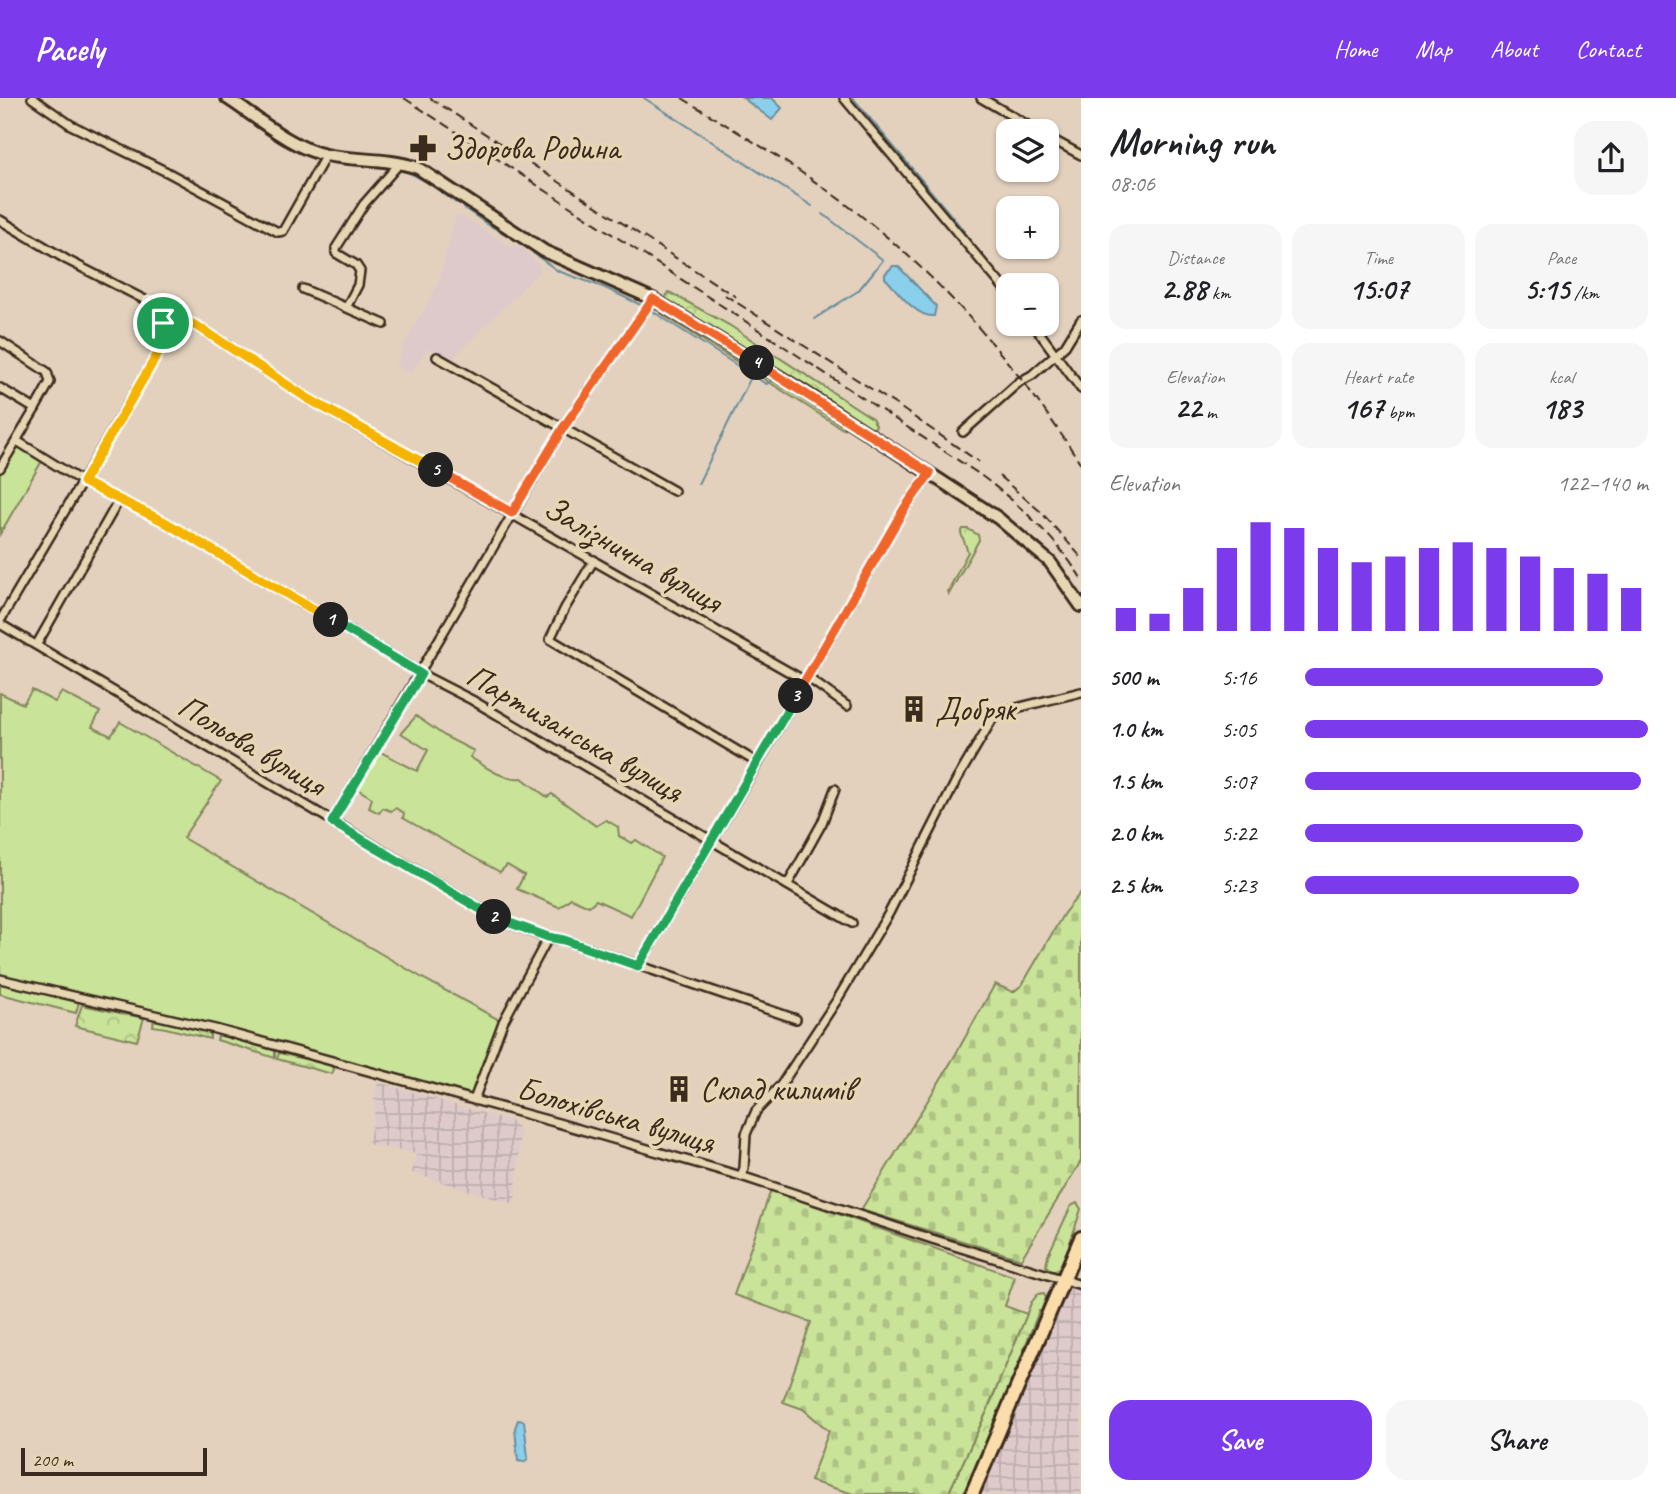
<!DOCTYPE html>
<meta charset="utf-8">
<style>
:root{--surface:#fff;--page:#f6f6f6;--text:#202124;--muted:#757577;--accent:#7c3aed}
body{margin:0;font-family:Caveat,sans-serif;background:var(--page);color:var(--text);height:100vh;display:flex;flex-direction:column;font-size:26px;white-space:nowrap}
*{box-sizing:border-box;margin:0}
p{font-size:23px;color:var(--muted)}
.icon{flex:none;width:38px;height:38px;fill:none;stroke:currentColor;stroke-width:2;stroke-linecap:round;stroke-linejoin:round}
.map{position:relative;flex:1;overflow:hidden}
.drawer{display:flex;flex-direction:column;background:var(--surface);width:595px}
.drawer>*{flex:none}
.fabs{position:absolute;left:996px;top:21px;display:grid;gap:14px}
.fabs a{display:grid;place-items:center;width:63px;height:63px;border-radius:14px;background:var(--surface);box-shadow:0 2px 5px #0004;font-size:35px}
.scale{position:absolute;left:21px;bottom:18px;width:186px;box-sizing:border-box;padding-left:7px;border:4px solid #3b2a1e;border-top:0;font-size:19px;line-height:24px;white-space:nowrap;color:#3b2a1e;-webkit-text-stroke:5px #e7d6b3;paint-order:stroke}
.pin{position:absolute;display:grid;place-items:center;width:60px;height:60px;color:#fff;margin:-30px;border:4px solid #fff;border-radius:50%;box-shadow:0 2px 7px #0007}
.km{position:absolute;width:35px;height:35px;margin:-18px;border-radius:50%;background:#222;color:#fff;font-size:19px;line-height:35px;text-align:center}
.round{display:grid;place-items:center;flex:none;width:74px;height:74px;border-radius:21px;background:var(--page)}
.head{display:flex;align-items:center;justify-content:space-between;height:119px;padding:0 28px}
h1{font-size:38px;font-weight:600;line-height:52px}
.figures{display:grid;grid-template-columns:repeat(3,1fr);gap:10px;height:119px;padding:7px 28px}
.figures div{display:grid;align-content:center;border-radius:18px;background:var(--page);text-align:center}
.figures b{font-size:30px;font-weight:600}
.figures small{font-size:19px;font-weight:400}
.figures p{font-size:19px}
.chart{height:196px;padding:14px 28px}
.chart p{display:flex;justify-content:space-between}
.chart svg{width:100%;height:126px;margin-top:7px;stroke:var(--accent);stroke-width:6}
.primary-button{display:flex;gap:14px;margin-top:auto;padding:14px 28px}
.primary-button a{flex:1;height:80px;border-radius:21px;background:var(--accent);color:#fff;font-size:28px;font-weight:600;line-height:80px;text-align:center}
.primary-button a+a{background:var(--page);color:var(--text)}
ul{padding:0 28px;list-style:none;font-size:23px}
li{display:grid;grid-template-columns:112px 84px 1fr;align-items:center;height:52px}
li i{height:18px;border-radius:9px;background:var(--accent)}
header{display:flex;align-items:center;gap:42px;box-sizing:border-box;height:98px;padding:0 35px;background:var(--accent);color:#fff}
header strong{font-size:33px}
nav{display:flex;gap:38px;margin-inline-start:auto;font-size:24px}
main{display:flex;flex:1;min-height:0}
.map>svg:first-child{display:block}
.built{fill:#decacb}
.industrial{fill:url(#industrial-grid)}
.green{fill:#c9e399;stroke:#82865c;stroke-width:2}
.forest{fill:url(#forest-crowns);stroke:#82865c;stroke-width:2}
.cemetery{fill:url(#cemetery-stones);stroke:#82865c;stroke-width:2}
.water{fill:#8acfec;stroke:#6a8d9a;stroke-width:2}
.lines{fill:none;stroke-linecap:round;stroke-linejoin:round}
.stream{stroke:#6a8d9a;stroke-width:2}
.street-casing{stroke:#3b2a1e;stroke-width:12}
.secondary-casing{stroke:#3b2a1e;stroke-width:16}
.primary-casing{stroke:#3b2a1e;stroke-width:18}
.street{stroke:#e7d6b3;stroke-width:7}
.secondary{stroke:#e7d6b3;stroke-width:10}
.primary{stroke:#fbddab;stroke-width:12}
.rail{stroke:#3b2a1e;stroke-width:2;stroke-dasharray:10 5;stroke-linecap:butt}
.split-1-casing{stroke:#fff;stroke-width:14}
.split-2-casing{stroke:#fff;stroke-width:14}
.split-3-casing{stroke:#fff;stroke-width:14}
.split-4-casing{stroke:#fff;stroke-width:14}
.split-5-casing{stroke:#fff;stroke-width:14}
.split-6-casing{stroke:#fff;stroke-width:14}
.split-1{stroke:#f5b400;stroke-width:9}
.split-2{stroke:#22a559;stroke-width:9}
.split-3{stroke:#22a559;stroke-width:9}
.split-4{stroke:#f0652b;stroke-width:9}
.split-5{stroke:#f0652b;stroke-width:9}
.split-6{stroke:#f5b400;stroke-width:9}
.labels{text-anchor:middle;dominant-baseline:central;stroke-width:7;stroke-linejoin:round;paint-order:stroke}
.poi-label{font-size:33px;fill:#3b2a1e;stroke:#e7d6b3;text-anchor:start}
.street-label{font-size:33px;fill:#3b2a1e;stroke:#e7d6b3}
</style>
<header>
<strong>Pacely</strong>
<nav><a>Home</a><a>Map</a><a>About</a><a>Contact</a></nav>
</header>
<main>
<div class="map">
<svg width="1081" height="1396" viewBox="0 0 1081 1396">
<defs>
<pattern id="industrial-grid" width="8" height="8" patternUnits="userSpaceOnUse" patternTransform="scale(1.75)"><rect width="8" height="8" fill="#decacb"/><path d="M0 4h8M4 0v8" fill="none" stroke="#bfaeae"/></pattern>
<pattern id="forest-crowns" width="20" height="18" patternUnits="userSpaceOnUse" patternTransform="scale(1.75)"><rect width="20" height="18" fill="#c9e399"/><path d="M2 6a3 3 0 1 1 6 0M12 15a3 3 0 1 1 6 0" fill="none" stroke="#aec383"/></pattern>
<pattern id="cemetery-stones" width="16" height="16" patternUnits="userSpaceOnUse" patternTransform="scale(1.75)"><rect width="16" height="16" fill="#c9e399"/><path d="M2 7V4a2 2 0 0 1 4 0v3zM10 15v-3a2 2 0 0 1 4 0v3z" fill="#aec383"/></pattern>
</defs>
<rect width="100%" height="100%" fill="#e3d1be"/>
<filter id="ink" filterUnits="userSpaceOnUse"><feTurbulence type="fractalNoise" baseFrequency=".0143" numOctaves="2"/><feDisplacementMap in="SourceGraphic" scale="14" xChannelSelector="R" yChannelSelector="G"/><feConvolveMatrix kernelMatrix="1 2 1 2 8 2 1 2 1" color-interpolation-filters="sRGB"/></filter>
<g filter="url(#ink)">
<polygon class="built" points="456,118 463,119 511,149 520,146 542,171 451,262 432,251 426,253 411,275 396,268 405,245 438,186"/>
<g class="industrial">
<polygon points="378,984 513,1024 518,1029 520,1042 515,1104 512,1106 412,1075 416,1056 368,1046 375,1012 374,1000"/>
<polygon points="1070,1187 1081,1190 1081,1396 978,1396"/>
</g>
<g class="green">
<polygon points="17,343 43,361 0,436 0,370"/>
<polygon points="32,592 55,604 62,594 100,614 92,629 111,638 120,624 221,683 183,740 426,882 503,924 474,1002 377,975 80,900 76,915 0,896 0,595 23,606"/>
<path d="M416 618 446 639 474 653 470 659C487 670 502 682 522 680L547 699 552 696 596 728 606 722 618 729 619 738 632 745 636 742 662 759 631 818 596 802 589 808 571 800 559 809 517 791 524 777 507 767 500 774 403 720 404 715 395 710 391 713 383 710 379 715 369 710 372 700 354 689 375 651 417 673 428 652 401 635Z"/>
</g>
<g class="forest">
<polygon points="669,194 729,227 872,320 876,327 874,331 869,332 664,202"/>
<polygon points="662,211 848,324 847,329 843,331 660,215 660,212"/>
<polygon points="963,431 968,431 978,437 979,442 949,496 948,493 968,454 961,435"/>
<polygon points="82,907 144,920 137,943 75,928"/>
<polygon points="154,920 210,935 210,941 166,930 153,928"/>
<polygon points="219,935 275,950 275,960 217,942"/>
<polygon points="279,955 332,967 334,971 332,976 277,961"/>
<polygon points="1077,1105 1081,1111 1064,1164 1057,1174 1052,1173 1046,1168 1048,1157 1071,1108"/>
<polygon points="1044,1195 1046,1200 1041,1213 1039,1213 967,1396 948,1396 987,1313 1031,1205 1038,1196"/>
</g>
<g class="cemetery">
<polygon points="1081,794 1081,1063 1021,1161 861,1112 953,961 995,886 1013,894 1022,887 1064,815"/>
<polygon points="771,1092 1015,1179 1005,1208 1027,1216 987,1313 948,1396 854,1396 810,1383 829,1333 803,1311 783,1304 811,1224 734,1197"/>
</g>
<g class="water">
<polygon points="743,0 772,0 782,10 772,22"/>
<path d="M893 168H898L936 208 934 218C916 220 897 192 885 180V176Z"/>
<polygon points="518,1322 524,1323 528,1360 525,1364 518,1363 515,1330"/>
</g>
<g class="lines">
<g class="stream">
<polyline points="644,0 812,108"/>
<polyline points="853,0 965,134"/>
<polyline points="404,72 429,85 456,105"/>
<polyline points="464,110 487,126 524,146"/>
<polyline points="533,155 558,173 603,189 643,208"/>
<polyline points="649,211 766,286 775,282"/>
<polyline points="814,221 858,193 883,162 823,116"/>
<polyline points="698,386 752,277"/>
</g>
<defs>
<g id="street">
<polyline points="32,0 71,27 167,74 278,134 283,133 326,57"/>
<polyline points="844,0 1008,195"/>
<polyline points="981,0 1038,33"/>
<polyline points="1046,38 1081,57"/>
<polyline points="0,122 67,162 202,231 307,300 805,583"/>
<polyline points="303,191 384,226"/>
<polyline points="154,207 161,217 164,241"/>
<polyline points="346,210 358,187 360,173 356,167 336,155 336,150 364,106 400,65"/>
<polyline points="1033,226 1081,291"/>
<polyline points="0,243 47,274 50,284 35,311"/>
<polyline points="437,259 674,393"/>
<polyline points="0,290 35,311 0,370"/>
<polyline points="963,334 1019,284 1032,277 1056,256 1065,248 1081,222"/>
<polyline points="17,343 83,384 163,423 427,579 472,602 852,825"/>
<polyline points="594,462 565,510 550,541 758,665"/>
<polyline points="0,523 179,219"/>
<polyline points="0,526 498,821 548,840 564,842 796,921"/>
<polyline points="37,546 119,402"/>
<polyline points="807,579 847,608"/>
<polyline points="332,724 563,330 653,201"/>
<polyline points="788,786 822,725 835,691"/>
<polyline points="638,868 758,665 904,411 930,375"/>
<polyline points="0,881 215,931 558,1025 741,1078 932,1141 1081,1187"/>
<polyline points="474,1002 503,924 548,840"/>
<polyline points="741,1078 744,1070 746,1036 756,1013 781,987 837,902 889,815 956,683 996,615 1081,594"/>
</g>
<path id="secondary" d="M227 0C255 18 293 51 326 57 356 63 389 60 418 70L544 153 653 201 801 292 998 420 1050 464 1081 508"/>
<polyline id="primary" points="972,1396 1081,1140"/>
</defs>
<use href="#street" class="street-casing"/>
<use href="#secondary" class="secondary-casing"/>
<use href="#primary" class="primary-casing"/>
<use href="#street" class="street"/>
<use href="#secondary" class="secondary"/>
<use href="#primary" class="primary"/>
<g class="rail">
<path d="M404 0 979 376C1018 405 1055 439 1081 480"/>
<polyline points="430,0 736,199"/>
<path d="M682 0C739 35 798 69 851 110 943 180 1019 270 1081 366"/>
<polyline points="725,197 898,308 979,364"/>
<polyline points="999,378 1041,414 1081,459"/>
</g>
</g>
</g>
<g class="lines" filter="url(#ink)">
<defs>
<polyline id="split-1" points="163,225 164,245 83,384 163,423 331,522"/>
<polyline id="split-2" points="331,522 421,576 332,724 494,819"/>
<polyline id="split-3" points="494,819 548,839 564,842 638,868 796,598"/>
<polyline id="split-4" points="757,265 930,375 904,411 796,598"/>
<polyline id="split-5" points="436,372 512,415 563,330 653,201 757,265"/>
<polyline id="split-6" points="163,225 157,210 150,204 202,231 307,300 436,372"/>
</defs>
<use href="#split-1" class="split-1-casing"/>
<use href="#split-2" class="split-2-casing"/>
<use href="#split-3" class="split-3-casing"/>
<use href="#split-4" class="split-4-casing"/>
<use href="#split-5" class="split-5-casing"/>
<use href="#split-6" class="split-6-casing"/>
<use href="#split-1" class="split-1"/>
<use href="#split-2" class="split-2"/>
<use href="#split-3" class="split-3"/>
<use href="#split-4" class="split-4"/>
<use href="#split-5" class="split-5"/>
<use href="#split-6" class="split-6"/>
</g>
<defs>
<symbol id="pharmacy-bare" viewBox="-9 -9 18 18"><path d="M-2-6h4v4h4v4h-4v4h-4v-4h-4v-4h4Z" fill="#3b2a1e" stroke="#e7d6b3" stroke-width="2.5" paint-order="stroke"/></symbol>
<symbol id="building-bare" viewBox="-9 -9 18 18"><path d="M-4-6H4V6H1V3H-1V6H-4ZM-2.5-4.3h1.7v1.8h-1.7ZM.8-4.3h1.7v1.8H.8ZM-2.5-1h1.7V.8h-1.7ZM.8-1h1.7V.8H.8Z" fill="#3b2a1e" stroke="#e7d6b3" stroke-width="2.5" paint-order="stroke"/></symbol>
</defs>
<g fill-rule="evenodd">
<use href="#pharmacy-bare" x="404" y="31" width="38" height="38"/>
<use href="#building-bare" x="895" y="592" width="38" height="38"/>
<use href="#building-bare" x="660" y="972" width="38" height="38"/>
</g>
<g class="labels">
<g class="poi-label">
<text x="444" y="50">Здорова Родина</text>
<text x="935" y="611">Добряк</text>
<text x="700" y="991">Склад килимів</text>
</g>
<g class="street-label">
<text transform="translate(633 456) rotate(30)">Залізнична вулиця</text>
<text transform="translate(575 635) rotate(30)">Партизанська вулиця</text>
<text transform="translate(252 647) rotate(31)">Польова вулиця</text>
<text transform="translate(616 1017) rotate(16)">Болохівська вулиця</text>
</g>
</g>
</svg>
<div class="fabs">
<a><svg class="icon" aria-label="layers" viewBox="0 0 24 24"><path d="M12 4l9 5-9 5-9-5zM3 14l9 5 9-5"/></svg></a>
<a>+</a>
<a>−</a>
</div>
<div class="scale">200 m</div>
<div class="pin" style="left:163px;top:225px;background:#1e9e55"><svg class="icon" aria-label="arrive" viewBox="0 0 24 24"><path d="M6 21V4h12l-3 4 3 4H6"/></svg></div>
<b class="km" style="left:331px;top:522px">1</b>
<b class="km" style="left:494px;top:819px">2</b>
<b class="km" style="left:796px;top:598px">3</b>
<b class="km" style="left:757px;top:265px">4</b>
<b class="km" style="left:436px;top:372px">5</b>
</div>
<section class="drawer">
<div class="head"><div><h1>Morning run</h1><p>08:06</p></div><a class="round"><svg class="icon" aria-label="share" viewBox="0 0 24 24"><path d="M12 15V3M7 8l5-5 5 5M5 13v7h14v-7"/></svg></a></div>
<div class="figures">
<div><p>Distance</p><b>2.88<small> km</small></b></div>
<div><p>Time</p><b>15:07</b></div>
<div><p>Pace</p><b>5:15<small> /km</small></b></div>
</div>
<div class="figures">
<div><p>Elevation</p><b>22<small> m</small></b></div>
<div><p>Heart rate</p><b>167<small> bpm</small></b></div>
<div><p>kcal</p><b>183</b></div>
</div>
<div class="chart"><p><span>Elevation</span>122–140 m</p>
<svg viewBox="0 0 160 44" preserveAspectRatio="none"><path d="M5 44V36M15 44V38M25 44V29M35 44V15M45 44V6M55 44V8M65 44V15M75 44V20M85 44V18M95 44V15M105 44V13M115 44V15M125 44V18M135 44V22M145 44V24M155 44V29"/></svg>
</div>
<ul>
<li><b>500 m</b>5:16<i style="width:87%"></i></li>
<li><b>1.0 km</b>5:05<i style="width:100%"></i></li>
<li><b>1.5 km</b>5:07<i style="width:98%"></i></li>
<li><b>2.0 km</b>5:22<i style="width:81%"></i></li>
<li><b>2.5 km</b>5:23<i style="width:80%"></i></li>
</ul>
<div class="primary-button"><a>Save</a><a>Share</a></div>
</section>
</main>
